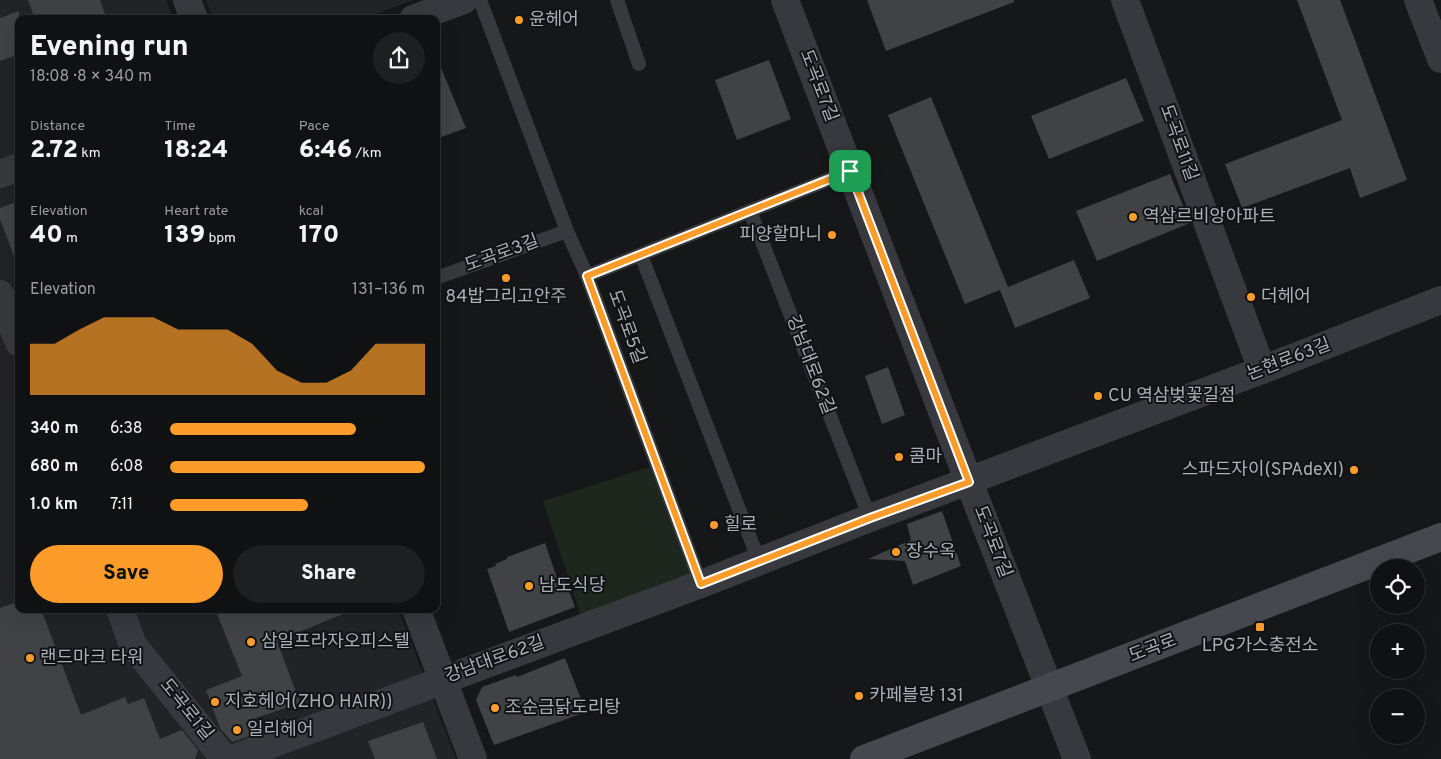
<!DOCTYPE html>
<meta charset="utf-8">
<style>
:root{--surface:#101113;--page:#1e1f21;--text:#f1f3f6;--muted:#9c9da0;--line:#303133;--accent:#fd9c2a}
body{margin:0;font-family:Overpass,"Noto Sans KR",sans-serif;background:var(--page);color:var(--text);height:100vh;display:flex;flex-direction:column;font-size:19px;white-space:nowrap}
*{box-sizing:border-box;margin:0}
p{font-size:16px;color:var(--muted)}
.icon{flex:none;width:28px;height:28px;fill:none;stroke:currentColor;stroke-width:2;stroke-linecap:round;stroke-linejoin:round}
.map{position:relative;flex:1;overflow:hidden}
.sheet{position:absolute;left:15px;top:15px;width:425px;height:598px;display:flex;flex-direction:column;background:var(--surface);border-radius:10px;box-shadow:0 5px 20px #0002,0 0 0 1px var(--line)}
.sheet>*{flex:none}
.buttons{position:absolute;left:1370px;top:559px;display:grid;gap:10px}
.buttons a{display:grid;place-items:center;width:55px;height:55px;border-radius:50%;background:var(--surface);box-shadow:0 5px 20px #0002,0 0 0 1px var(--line);font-size:25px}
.pin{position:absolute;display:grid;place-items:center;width:42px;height:42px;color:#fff;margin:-21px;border-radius:10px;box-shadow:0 2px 8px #0006}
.round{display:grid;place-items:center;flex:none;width:52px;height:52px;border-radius:26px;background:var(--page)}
.summary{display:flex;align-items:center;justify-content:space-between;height:85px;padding:0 15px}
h1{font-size:28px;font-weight:800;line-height:38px}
.figures{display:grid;grid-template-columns:repeat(3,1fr);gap:8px;height:85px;padding:5px 15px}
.figures div{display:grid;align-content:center}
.figures b{font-size:25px;font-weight:800}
.figures small{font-size:14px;font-weight:400}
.figures p{font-size:14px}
.chart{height:140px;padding:10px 15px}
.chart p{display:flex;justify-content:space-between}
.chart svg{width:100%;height:90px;margin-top:5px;fill:var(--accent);opacity:.7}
.cta{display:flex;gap:10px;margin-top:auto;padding:10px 15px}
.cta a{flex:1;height:58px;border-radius:30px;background:var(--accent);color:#111;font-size:20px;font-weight:800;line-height:58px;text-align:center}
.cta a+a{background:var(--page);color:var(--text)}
ul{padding:0 15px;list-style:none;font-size:16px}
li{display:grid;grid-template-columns:80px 60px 1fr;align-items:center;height:38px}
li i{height:12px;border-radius:6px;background:var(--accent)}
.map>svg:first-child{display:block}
.built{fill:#222326}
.park{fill:#1e271e}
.building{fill:#404246}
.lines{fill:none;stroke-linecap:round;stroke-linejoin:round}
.lane{stroke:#37393e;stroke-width:14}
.street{stroke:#37393e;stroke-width:28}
.secondary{stroke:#45484e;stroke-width:28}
.route-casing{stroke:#fff;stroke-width:10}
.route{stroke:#fd9c2a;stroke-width:6}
.poi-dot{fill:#fd9c2a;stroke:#111214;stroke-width:2}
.labels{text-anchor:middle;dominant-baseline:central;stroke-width:4;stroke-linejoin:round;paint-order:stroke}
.poi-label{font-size:18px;fill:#a8afb9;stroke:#111214;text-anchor:start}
.street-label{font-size:18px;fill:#a8afb9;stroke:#111214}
</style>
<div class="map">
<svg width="1441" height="759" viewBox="0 0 1441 759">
<rect width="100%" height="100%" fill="#161719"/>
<g class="built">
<polygon points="0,0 166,0 173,19 19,19 19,609 398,609 456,759 0,759"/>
<polygon points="206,0 413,0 364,19 213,19"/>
</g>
<polygon class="park" points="650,467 692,580 582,619 543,501"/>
<g class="building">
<polygon points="28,0 100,0 107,19 35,19"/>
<polygon points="867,0 1014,0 1014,2 886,51"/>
<polygon points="1297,0 1340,0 1407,180 1360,198 1350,168 1242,208 1225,164 1342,120"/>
<polygon points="19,11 19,54 0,61 0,18"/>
<polygon points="436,56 466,128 436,139"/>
<polygon points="769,60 791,119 737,140 715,80"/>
<polygon points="1126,78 1144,121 1049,159 1031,116"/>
<polygon points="931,97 1008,287 1074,260 1090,298 1015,328 1000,290 965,304 888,115"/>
<polygon points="1170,174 1190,223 1097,261 1076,211"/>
<polygon points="19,201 19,264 17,264 0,219 0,208"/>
<polygon points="888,367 905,415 882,424 865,376"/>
<polygon points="942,511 961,566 913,585 905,561 868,559 911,540 907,524"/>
<polygon points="545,543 557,578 563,575 575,607 509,632 487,569 496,566 495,564 507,559 507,557"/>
<polygon points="19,601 19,609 41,609 81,715 125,697 128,704 144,698 160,739 182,730 198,750 195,759 0,759 0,608"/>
<polygon points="215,609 353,609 353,610 277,641 300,703 250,720 255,734 232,742 220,728 206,690 242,676"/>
<polygon points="565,658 586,712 494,745 476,700 482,687 516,675 517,677"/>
<polygon points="423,722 437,759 375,759 368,741"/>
</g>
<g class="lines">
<g class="lane">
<polyline points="480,0 567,231 587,276 701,584"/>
<polyline points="617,0 639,64"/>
<polyline points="750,211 870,518"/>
<polyline points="641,255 759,561"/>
<polyline points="587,276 850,171"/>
<polyline points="436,278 567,231"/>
</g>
<g class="street">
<polyline points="187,0 194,19"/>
<polyline points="785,0 969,482 1077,759"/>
<polyline points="1125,0 1262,370"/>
<polyline points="1418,0 1441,59"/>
<polyline points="413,19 464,0"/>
<polyline points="0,174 19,167"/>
<polyline points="0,294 19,343"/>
<polyline points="120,609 133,645 225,759"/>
<polyline points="416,609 473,759"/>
<polyline points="232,759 701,584 870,518 1262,370 1441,300"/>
</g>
<polyline class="secondary" points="864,759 1441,537"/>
</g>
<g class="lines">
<defs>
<polygon id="route" points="850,171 969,482 870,518 701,584 587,276"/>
</defs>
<use href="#route" class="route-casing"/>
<use href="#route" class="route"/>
</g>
<g class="poi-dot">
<circle cx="519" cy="20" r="5"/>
<circle cx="1133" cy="217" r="5"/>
<circle cx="832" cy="235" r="5"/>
<circle cx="506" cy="278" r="5"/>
<circle cx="1251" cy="297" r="5"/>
<circle cx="1098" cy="396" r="5"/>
<circle cx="899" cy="457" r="5"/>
<circle cx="1354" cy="470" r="5"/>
<circle cx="714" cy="525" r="5"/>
<circle cx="896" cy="552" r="5"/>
<circle cx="529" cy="586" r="5"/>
<rect x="1255" y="622" width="10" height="10" rx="2.5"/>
<circle cx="251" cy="642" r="5"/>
<circle cx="30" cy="658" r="5"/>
<circle cx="859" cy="696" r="5"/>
<circle cx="215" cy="702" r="5"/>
<circle cx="495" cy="708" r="5"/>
<circle cx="237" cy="730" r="5"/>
</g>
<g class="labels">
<g class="poi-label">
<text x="529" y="20">윤헤어</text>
<text x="1143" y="217">역삼르비앙아파트</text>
<text x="822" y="235" text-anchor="end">피양할마니</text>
<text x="506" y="297" text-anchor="middle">84밥그리고안주</text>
<text x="1261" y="297">더헤어</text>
<text x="1108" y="396">CU 역삼벚꽃길점</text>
<text x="909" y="457">콤마</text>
<text x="1344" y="470" text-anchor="end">스파드자이(SPAdeXI)</text>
<text x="724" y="525">힐로</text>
<text x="906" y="552">장수옥</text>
<text x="539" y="586">남도식당</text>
<text x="261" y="642">삼일프라자오피스텔</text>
<text x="1260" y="646" text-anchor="middle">LPG가스충전소</text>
<text x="40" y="658">랜드마크 타워</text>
<text x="869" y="696">카페블랑 131</text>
<text x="225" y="702">지호헤어(ZHO HAIR))</text>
<text x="505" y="708">조순금닭도리탕</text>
<text x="247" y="730">일리헤어</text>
</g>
<g class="street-label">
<text transform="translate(818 86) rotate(69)">도곡로7길</text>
<text transform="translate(1178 143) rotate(70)">도곡로11길</text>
<text transform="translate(502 254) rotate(-20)">도곡로3길</text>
<text transform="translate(626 327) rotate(70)">도곡로5길</text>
<text transform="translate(1289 360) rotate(-21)">논현로63길</text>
<text transform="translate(810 365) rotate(69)">강남대로62길</text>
<text transform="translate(992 542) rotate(69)">도곡로7길</text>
<text transform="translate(1153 649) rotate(-21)">도곡로</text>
<text transform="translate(495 660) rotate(-20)">강남대로62길</text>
<text transform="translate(186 710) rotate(51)">도곡로1길</text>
</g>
</g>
</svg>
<div class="buttons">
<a><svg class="icon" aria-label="locate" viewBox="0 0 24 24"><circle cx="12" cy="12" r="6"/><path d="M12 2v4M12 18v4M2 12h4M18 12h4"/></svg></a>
<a>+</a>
<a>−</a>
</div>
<div class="pin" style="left:850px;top:171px;background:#1e9e55"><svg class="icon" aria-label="arrive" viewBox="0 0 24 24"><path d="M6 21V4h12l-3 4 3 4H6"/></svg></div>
<section class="sheet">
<div class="summary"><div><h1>Evening run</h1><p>18:08 · 8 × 340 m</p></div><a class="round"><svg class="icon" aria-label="share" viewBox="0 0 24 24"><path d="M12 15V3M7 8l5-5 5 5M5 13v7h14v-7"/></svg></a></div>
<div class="figures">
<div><p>Distance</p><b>2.72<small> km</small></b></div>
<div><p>Time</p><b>18:24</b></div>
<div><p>Pace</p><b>6:46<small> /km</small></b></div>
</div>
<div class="figures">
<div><p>Elevation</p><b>40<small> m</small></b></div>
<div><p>Heart rate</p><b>139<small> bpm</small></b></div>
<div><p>kcal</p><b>170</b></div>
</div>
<div class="chart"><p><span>Elevation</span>131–136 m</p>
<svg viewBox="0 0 160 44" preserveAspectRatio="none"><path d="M0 44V19L10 19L20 12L30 6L40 6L50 6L60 12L70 12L80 12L90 19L100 32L110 38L120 38L130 32L140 19L150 19L160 19V44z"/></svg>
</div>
<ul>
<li><b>340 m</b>6:38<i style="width:73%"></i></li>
<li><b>680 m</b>6:08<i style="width:100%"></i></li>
<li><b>1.0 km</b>7:11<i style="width:54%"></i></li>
</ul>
<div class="cta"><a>Save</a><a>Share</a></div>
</section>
</div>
